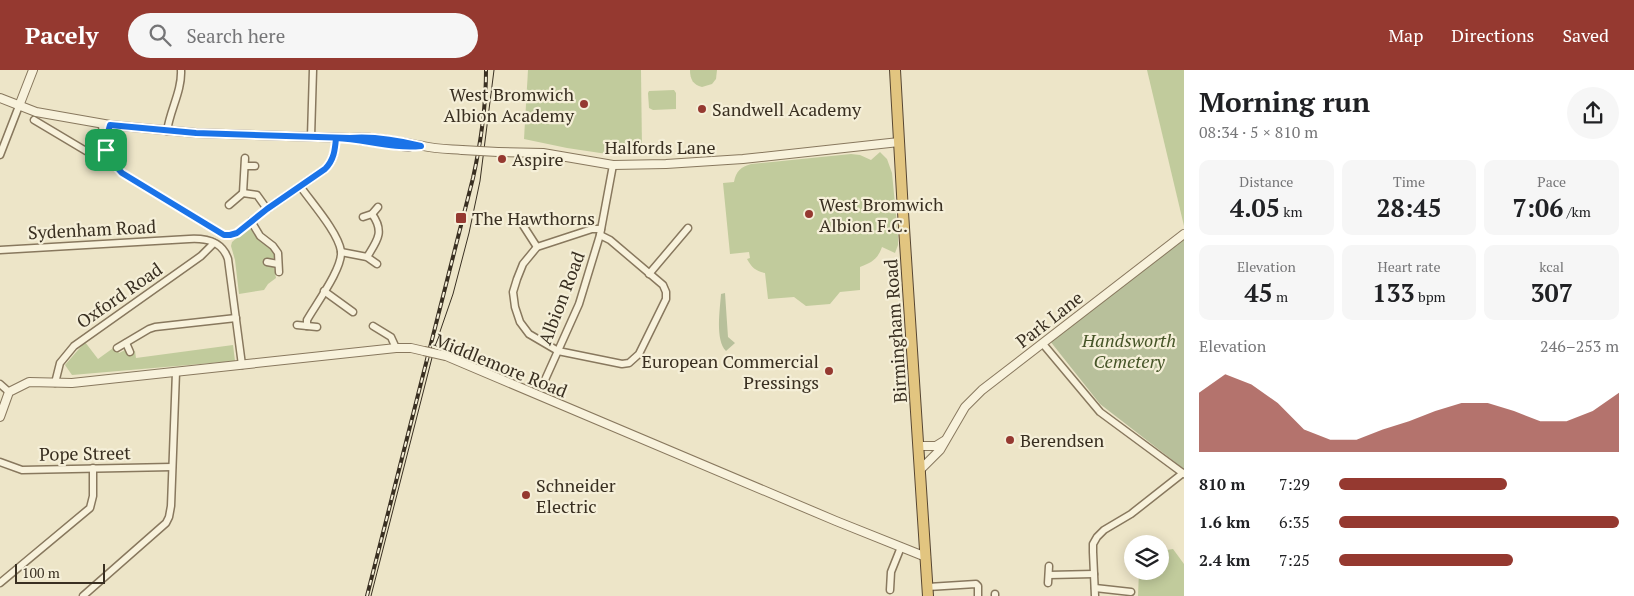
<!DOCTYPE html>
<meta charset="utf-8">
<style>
:root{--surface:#fff;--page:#f6f6f6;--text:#202124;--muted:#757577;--accent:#953930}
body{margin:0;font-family:"PT Serif",serif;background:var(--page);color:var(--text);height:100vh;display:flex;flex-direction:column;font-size:19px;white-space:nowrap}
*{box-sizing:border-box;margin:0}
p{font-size:16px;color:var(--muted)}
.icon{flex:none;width:28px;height:28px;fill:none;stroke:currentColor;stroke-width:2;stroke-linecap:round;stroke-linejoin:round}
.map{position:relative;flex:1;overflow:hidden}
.drawer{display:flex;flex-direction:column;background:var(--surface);width:450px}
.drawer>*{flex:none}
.controls{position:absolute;left:1124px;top:465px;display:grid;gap:10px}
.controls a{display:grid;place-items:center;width:45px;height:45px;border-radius:50%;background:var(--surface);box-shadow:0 2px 12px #0003;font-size:25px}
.scale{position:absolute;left:15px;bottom:12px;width:90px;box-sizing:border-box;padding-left:5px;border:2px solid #392f21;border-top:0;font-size:14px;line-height:18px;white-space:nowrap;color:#392f21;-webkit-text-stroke:4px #f5efd8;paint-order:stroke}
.pin{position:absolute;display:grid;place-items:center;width:42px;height:42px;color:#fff;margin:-21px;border-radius:10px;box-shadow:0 2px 8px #0006}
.round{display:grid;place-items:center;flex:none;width:52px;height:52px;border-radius:26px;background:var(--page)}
.summary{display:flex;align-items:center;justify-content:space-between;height:85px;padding:0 15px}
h1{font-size:28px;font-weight:600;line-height:38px}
.metrics{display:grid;grid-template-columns:repeat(3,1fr);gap:8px;height:85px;padding:5px 15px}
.metrics div{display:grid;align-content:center;border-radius:10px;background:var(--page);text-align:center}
.metrics b{font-size:25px;font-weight:600}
.metrics small{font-size:14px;font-weight:400}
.metrics p{font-size:14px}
.chart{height:140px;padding:10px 15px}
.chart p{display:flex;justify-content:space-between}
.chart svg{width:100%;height:90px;margin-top:5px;fill:var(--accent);opacity:.7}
ul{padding:0 15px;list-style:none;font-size:16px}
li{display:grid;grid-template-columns:80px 60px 1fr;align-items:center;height:38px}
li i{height:12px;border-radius:6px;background:var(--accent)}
header{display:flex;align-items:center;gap:30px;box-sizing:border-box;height:70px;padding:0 25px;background:var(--accent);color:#fff}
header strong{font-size:24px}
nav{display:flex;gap:28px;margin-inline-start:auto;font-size:18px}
.search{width:350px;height:45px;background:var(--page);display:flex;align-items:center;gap:12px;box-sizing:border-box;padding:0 18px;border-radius:28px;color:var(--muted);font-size:19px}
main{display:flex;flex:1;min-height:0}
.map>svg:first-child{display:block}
.green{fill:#c1cb9c}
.cemetery{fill:#b8c09b}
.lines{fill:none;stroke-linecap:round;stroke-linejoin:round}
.minor-casing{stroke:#88785e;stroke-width:9}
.tertiary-casing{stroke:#88785e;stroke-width:10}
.trunk-casing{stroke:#574632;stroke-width:12}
.minor{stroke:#f8f2dc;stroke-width:6}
.tertiary{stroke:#f8f2dc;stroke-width:8}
.trunk{stroke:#e2c580;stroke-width:10}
.tram{stroke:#392f21;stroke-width:1}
.rail-casing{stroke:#392f21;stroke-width:4}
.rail{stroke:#f5efd8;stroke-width:2;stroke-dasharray:5.5;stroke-linecap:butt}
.tertiary-bridge-casing{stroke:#88785e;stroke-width:10;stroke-linecap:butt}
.tertiary-bridge{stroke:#f8f2dc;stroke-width:8}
.route-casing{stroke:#fff;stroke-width:10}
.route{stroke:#1a73e8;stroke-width:6}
.poi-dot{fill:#953930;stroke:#f5efd8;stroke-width:2}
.labels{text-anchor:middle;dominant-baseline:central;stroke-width:4.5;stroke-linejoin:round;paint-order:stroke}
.poi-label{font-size:18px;fill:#392f21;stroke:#f5efd8;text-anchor:start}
.street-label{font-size:18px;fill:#392f21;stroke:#f5efd8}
.park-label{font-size:18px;font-style:italic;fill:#465528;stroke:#f5efd8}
</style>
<header>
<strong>Pacely</strong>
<div class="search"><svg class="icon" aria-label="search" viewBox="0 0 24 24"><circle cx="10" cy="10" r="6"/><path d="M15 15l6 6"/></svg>Search here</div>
<nav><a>Map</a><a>Directions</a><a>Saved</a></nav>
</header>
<main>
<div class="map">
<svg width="1184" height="526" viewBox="0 0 1184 526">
<rect width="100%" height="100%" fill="#ede5c8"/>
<g class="green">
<polygon points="528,0 641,0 642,80 607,84 567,78 524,69"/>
<path d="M690 0H717L716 9 712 14 702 17C693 15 690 9 690 0Z"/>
<polygon points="1147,0 1184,0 1184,156"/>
<polygon points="674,20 676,23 676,39 653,40 649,38 648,23 649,21"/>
<path d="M880 82 887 89 892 103 898 166V175L895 183 882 177C878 189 871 193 860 197V220L840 222 830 234 806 236 794 227 768 229 765 203C756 201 752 198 747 189L750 188 749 182 730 184 723 113 734 112C736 101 741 97 751 94L851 84 860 85 871 90Z"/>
<path d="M250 157C254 162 258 167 262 171 268 177 274 178 275 188L267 190V194L274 197 276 208 268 214 264 220 239 224 235 190 231 176 232 172Z"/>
<polygon points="85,272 98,289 116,276 119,283 125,280 127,284 135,281 136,288 233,275 235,291 72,305 65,295"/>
<polygon points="1173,479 1184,494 1184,526 1138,526 1139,501 1160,501 1160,481"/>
</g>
<g class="cemetery">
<polygon points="1184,168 1184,399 1100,334 1050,271"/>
<path d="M725 223 728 267 735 273 726 281C715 270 720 239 721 224Z"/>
</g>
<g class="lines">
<defs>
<g id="minor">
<polyline points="34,50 86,81 96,82 106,81"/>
<path d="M102 54 103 69 108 86 122 103 224 165H230L237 163 267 139 325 99C334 90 335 80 336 68"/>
<path d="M167 61C170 40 182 21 181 0"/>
<polyline points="311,67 313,0"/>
<polyline points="107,77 110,55"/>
<polyline points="0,85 19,36"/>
<polyline points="245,96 255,96"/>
<path d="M300 116C311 132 338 162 341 181 343 198 316 234 307 250V256"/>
<polyline points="243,123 245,88"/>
<polyline points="229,135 243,123 257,125 267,139"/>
<polyline points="363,147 372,144 378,137"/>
<polyline points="519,149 537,177"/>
<polyline points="251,151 260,166 273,176 278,183 279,202"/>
<polyline points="600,165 610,170 663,215 666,222 666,229 639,284 629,293 622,294 558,281 529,264 520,252 515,237 513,222 517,209 523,194 537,177 592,159 601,159"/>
<path d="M0 180 189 169C206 168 222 171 228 189L242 295"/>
<polyline points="341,182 367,187 377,194"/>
<path d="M367 187C377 171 385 162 372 144"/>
<polyline points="267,192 278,194"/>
<polyline points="649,204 688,158"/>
<polyline points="324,221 353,242"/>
<polyline points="297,255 317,257"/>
<polyline points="373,256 391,267 396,278"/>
<polyline points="126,273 130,282"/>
<polyline points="1043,274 1100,342 1184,404"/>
<polyline points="117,278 149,259 155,257 236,248"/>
<polyline points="544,312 579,234 600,165 613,95"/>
<polyline points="55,313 60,293 74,276 201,186 214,173"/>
<polyline points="0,314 9,322"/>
<polyline points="0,392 22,400 172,397"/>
<polyline points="1049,505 1094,504"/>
<polyline points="0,513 90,438 93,426 93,398"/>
<polyline points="1048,513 1049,496"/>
<polyline points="928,517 976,514 978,516 978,526"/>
<polyline points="1095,518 1131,522"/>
<polyline points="890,520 891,502 901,477"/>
<polyline points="995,524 995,526"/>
<polyline points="83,526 166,453 169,447 171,436 176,302"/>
<polyline points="1095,526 1093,482 1093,474 1097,467 1104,460 1131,444 1183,403"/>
</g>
<g id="tertiary">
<path d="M0 28 36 42 110 55 196 63 350 68C377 66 397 72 423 76 436 79 449 79 462 80"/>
<polyline points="19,36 33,0"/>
<polyline points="359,70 409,77"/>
<polyline points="498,82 543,83 613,95 666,94 743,89 899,72"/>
<polyline points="446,286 836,451 926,487"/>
<polyline points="0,347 9,322 29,312 72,313 396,278 411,278 424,281"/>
<polyline points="919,376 936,376 944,371"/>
<polyline points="921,399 940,380 965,337 982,320 1184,164"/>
</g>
<polyline id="trunk" points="895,0 903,142 928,526"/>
</defs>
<use href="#minor" class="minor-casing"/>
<use href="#tertiary" class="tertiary-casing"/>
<use href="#trunk" class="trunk-casing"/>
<use href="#minor" class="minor"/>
<use href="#tertiary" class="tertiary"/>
<use href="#trunk" class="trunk"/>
<polyline class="tram" points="371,526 435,276 453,224 469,163 480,111 494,0"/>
<defs>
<path id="rail" d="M367 526 473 108C481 72 486 37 486 0"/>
</defs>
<use href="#rail" class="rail-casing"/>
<use href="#rail" class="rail"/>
<defs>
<g id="tertiary-bridge">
<polyline points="462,80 498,82"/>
<polyline points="424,281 446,286"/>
</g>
</defs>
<use href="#tertiary-bridge" class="tertiary-bridge-casing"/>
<use href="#tertiary-bridge" class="tertiary-bridge"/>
</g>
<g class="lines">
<defs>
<path id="route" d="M106 80 113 93 122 103 224 165H230L237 163 267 139 325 99C334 90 335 80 336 68 365 69 392 79 421 76 397 70 374 66 350 68L196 63 110 55 107 66 106 80"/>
</defs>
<use href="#route" class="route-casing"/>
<use href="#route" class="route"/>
</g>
<g class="poi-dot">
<circle cx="584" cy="34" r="5"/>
<circle cx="702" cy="39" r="5"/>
<circle cx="502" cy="89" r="5"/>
<circle cx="809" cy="144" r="5"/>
<rect x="455" y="142" width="12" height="12" rx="2.5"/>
<circle cx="829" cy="301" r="5"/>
<circle cx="1010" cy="370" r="5"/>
<circle cx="526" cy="425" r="5"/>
</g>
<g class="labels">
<g class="poi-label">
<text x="574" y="24" text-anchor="end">West Bromwich<tspan x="574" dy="21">Albion Academy</tspan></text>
<text x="712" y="39">Sandwell Academy</text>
<text x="512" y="89">Aspire</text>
<text x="819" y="134">West Bromwich<tspan x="819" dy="21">Albion F.C.</tspan></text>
<text x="472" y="148">The Hawthorns</text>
<text x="819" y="291" text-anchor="end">European Commercial<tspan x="819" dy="21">Pressings</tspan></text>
<text x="1020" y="370">Berendsen</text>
<text x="536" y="415">Schneider<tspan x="536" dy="21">Electric</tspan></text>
</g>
<g class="street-label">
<text x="660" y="77">Halfords Lane</text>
<text transform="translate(92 159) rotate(-3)">Sydenham Road</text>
<text transform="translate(119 225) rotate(-35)">Oxford Road</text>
<text transform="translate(561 228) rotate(-69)">Albion Road</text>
<text transform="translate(1049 249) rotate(-38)">Park Lane</text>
<text transform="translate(895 261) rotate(-94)">Birmingham Road</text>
<text transform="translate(501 295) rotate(22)">Middlemore Road</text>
<text transform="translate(85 383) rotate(-1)">Pope Street</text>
</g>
<g class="park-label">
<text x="1129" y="270">Handsworth<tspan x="1129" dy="21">Cemetery</tspan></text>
</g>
</g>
</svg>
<div class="controls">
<a><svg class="icon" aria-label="layers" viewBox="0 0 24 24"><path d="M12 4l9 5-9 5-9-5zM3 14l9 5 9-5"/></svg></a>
</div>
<div class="scale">100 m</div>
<div class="pin" style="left:106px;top:80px;background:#1e9e55"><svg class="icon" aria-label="arrive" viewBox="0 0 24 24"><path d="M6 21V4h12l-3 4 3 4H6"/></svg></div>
</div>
<section class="drawer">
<div class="summary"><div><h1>Morning run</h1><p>08:34 · 5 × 810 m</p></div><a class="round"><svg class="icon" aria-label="share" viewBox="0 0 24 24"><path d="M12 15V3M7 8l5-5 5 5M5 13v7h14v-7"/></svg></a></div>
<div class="metrics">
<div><p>Distance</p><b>4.05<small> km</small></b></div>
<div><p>Time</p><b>28:45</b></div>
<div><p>Pace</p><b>7:06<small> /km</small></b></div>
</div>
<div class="metrics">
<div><p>Elevation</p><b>45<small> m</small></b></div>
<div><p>Heart rate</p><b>133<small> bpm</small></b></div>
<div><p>kcal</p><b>307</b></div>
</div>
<div class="chart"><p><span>Elevation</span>246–253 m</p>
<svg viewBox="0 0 160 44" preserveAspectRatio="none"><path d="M0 44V15L10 6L20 11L30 20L40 33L50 38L60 38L70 33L80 29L90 24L100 20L110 20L120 24L130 29L140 29L150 24L160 15V44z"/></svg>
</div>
<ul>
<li><b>810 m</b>7:29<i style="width:60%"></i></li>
<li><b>1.6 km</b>6:35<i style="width:100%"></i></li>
<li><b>2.4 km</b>7:25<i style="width:62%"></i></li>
</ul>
</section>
</main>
